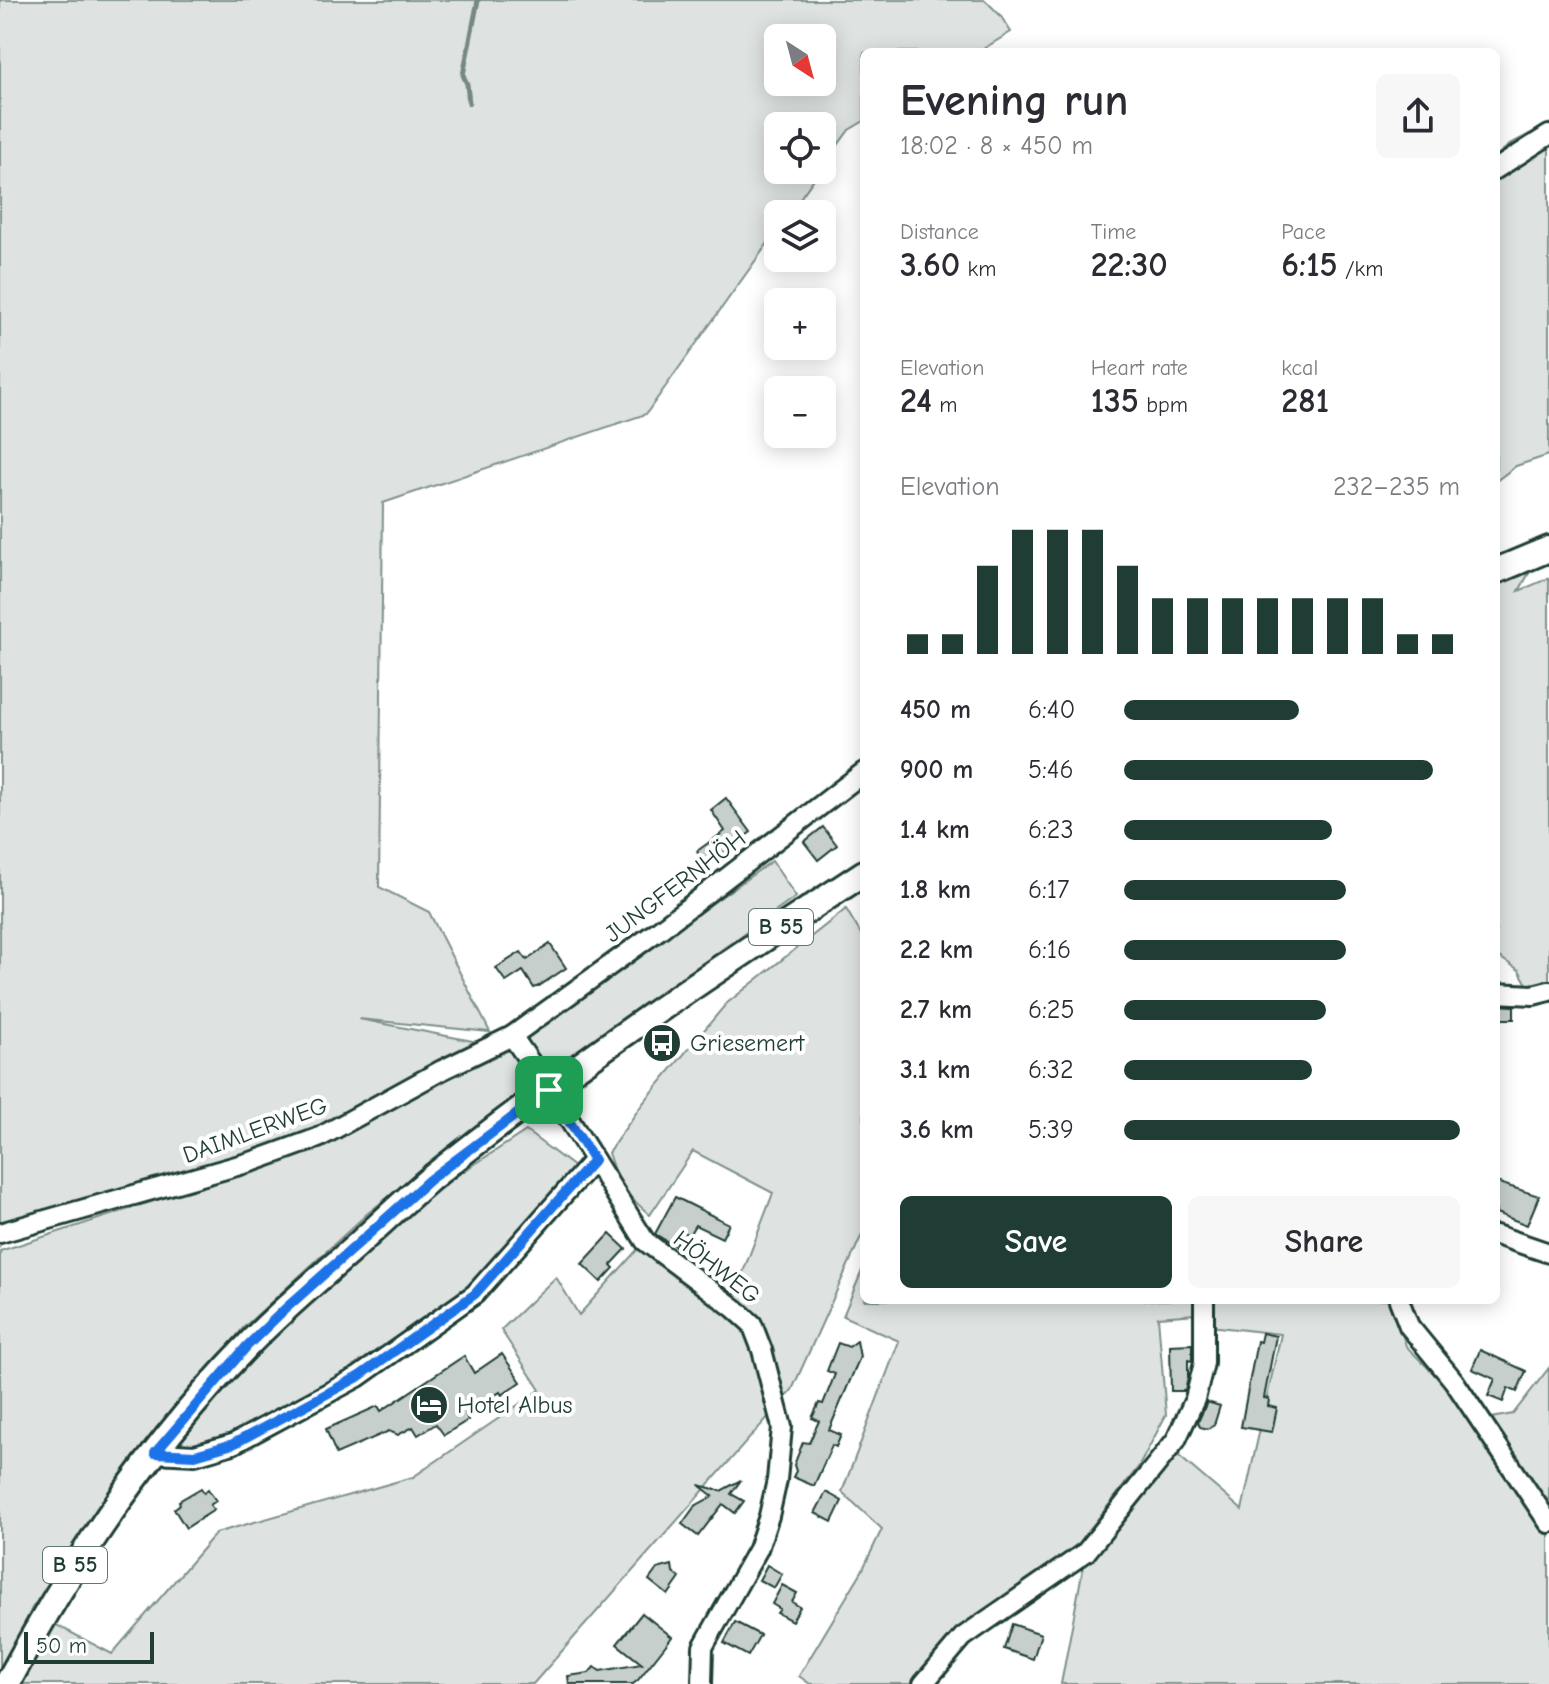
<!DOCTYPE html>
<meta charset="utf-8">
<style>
:root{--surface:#fff;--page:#f7f7f7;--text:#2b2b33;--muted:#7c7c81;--accent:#1f3d34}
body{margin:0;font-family:"Comic Neue",sans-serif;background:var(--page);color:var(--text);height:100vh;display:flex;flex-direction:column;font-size:30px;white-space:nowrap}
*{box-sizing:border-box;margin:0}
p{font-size:26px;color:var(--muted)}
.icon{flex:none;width:44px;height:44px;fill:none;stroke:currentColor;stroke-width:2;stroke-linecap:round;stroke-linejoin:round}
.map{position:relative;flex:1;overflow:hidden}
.sheet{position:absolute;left:860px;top:48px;width:640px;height:1256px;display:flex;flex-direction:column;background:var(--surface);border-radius:12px;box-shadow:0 4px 20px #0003}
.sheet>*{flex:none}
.needle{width:52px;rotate:144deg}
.fabs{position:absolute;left:764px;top:24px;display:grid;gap:16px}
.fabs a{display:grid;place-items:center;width:72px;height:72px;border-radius:12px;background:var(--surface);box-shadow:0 4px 20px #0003;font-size:40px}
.scale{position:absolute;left:24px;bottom:20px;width:130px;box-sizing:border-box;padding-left:8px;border:4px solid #1f3d34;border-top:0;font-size:22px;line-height:28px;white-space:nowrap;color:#1f3d34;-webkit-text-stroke:6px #fff;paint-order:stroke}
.pin{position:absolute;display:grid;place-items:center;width:68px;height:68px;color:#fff;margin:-34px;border-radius:16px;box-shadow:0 4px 12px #0006}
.round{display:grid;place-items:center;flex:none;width:84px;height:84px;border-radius:12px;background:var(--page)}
.overview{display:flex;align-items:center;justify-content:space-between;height:136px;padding:0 40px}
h1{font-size:44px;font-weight:700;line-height:60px}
.stats{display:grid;grid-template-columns:repeat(3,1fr);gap:12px;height:136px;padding:8px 40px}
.stats div{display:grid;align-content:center}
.stats b{font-size:34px;font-weight:700}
.stats small{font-size:22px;font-weight:400}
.stats p{font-size:22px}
.chart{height:224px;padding:16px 40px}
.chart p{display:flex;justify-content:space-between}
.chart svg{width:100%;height:144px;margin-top:8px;stroke:var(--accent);stroke-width:6}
.action{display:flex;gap:16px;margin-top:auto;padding:16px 40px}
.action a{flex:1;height:92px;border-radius:12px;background:var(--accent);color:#fff;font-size:32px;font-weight:700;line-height:92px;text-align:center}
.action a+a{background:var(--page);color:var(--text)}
ul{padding:0 40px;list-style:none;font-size:26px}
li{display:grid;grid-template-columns:128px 96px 1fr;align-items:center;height:60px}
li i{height:20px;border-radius:10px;background:var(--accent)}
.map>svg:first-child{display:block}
.green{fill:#dee3e2;stroke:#7e908b;stroke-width:2;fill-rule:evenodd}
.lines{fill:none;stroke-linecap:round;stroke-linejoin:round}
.stream{stroke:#758883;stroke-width:5}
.building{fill:#c7cfcc;stroke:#1f3d34;stroke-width:2}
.minor-casing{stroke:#1f3d34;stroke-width:24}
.major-casing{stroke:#1f3d34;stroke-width:30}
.minor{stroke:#fff;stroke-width:18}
.major{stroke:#fff;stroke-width:24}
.route-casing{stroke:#fff;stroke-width:16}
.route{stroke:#1a73e8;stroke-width:10}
.labels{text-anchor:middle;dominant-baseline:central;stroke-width:8;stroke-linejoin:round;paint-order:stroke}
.shield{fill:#fff;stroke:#627771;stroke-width:2}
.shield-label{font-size:22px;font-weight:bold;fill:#1f3d34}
.street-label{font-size:24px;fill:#1f3d34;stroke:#fff}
.poi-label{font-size:24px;fill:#1f3d34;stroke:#fff;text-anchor:start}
</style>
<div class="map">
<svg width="1549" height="1684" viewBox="0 0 1549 1684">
<rect width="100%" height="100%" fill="#fff"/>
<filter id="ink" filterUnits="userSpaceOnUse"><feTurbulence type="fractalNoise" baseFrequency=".0125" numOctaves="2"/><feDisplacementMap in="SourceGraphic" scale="16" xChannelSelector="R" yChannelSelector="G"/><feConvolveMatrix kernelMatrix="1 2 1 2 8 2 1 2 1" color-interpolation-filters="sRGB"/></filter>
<g filter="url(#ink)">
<g class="green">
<path d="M0 0H985L1000 15 1011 32 978 52H864V121L849 130 822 167V126H778V170H820L789 214H778V229L646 414 383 503 379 887 429 912 490 1032 359 1019 498 1046 318 1136 6 1236 0 1246ZM778 38H822V82H778Z"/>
<polygon points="1549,124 1549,455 1516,466 1496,481 1496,156 1512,143"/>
<polygon points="1541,552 1519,591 1549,578 1549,990 1533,995 1519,970 1496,955 1496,571"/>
<polygon points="772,861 796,897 549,1072 525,1036"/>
<polygon points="846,909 864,939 864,1230 792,1390 533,1684 19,1684 49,1621 112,1654 216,1533 413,1477 540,1390 501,1330 556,1277 579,1315 645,1241 734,1296 773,1193 693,1151 650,1215 620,1188 608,1153 643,1103 726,1004"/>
<polygon points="508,1045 531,1085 368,1213 244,1327 141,1452 32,1608 0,1674 0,1251 317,1148"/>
<polygon points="526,1131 574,1167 475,1294 233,1444 155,1453 376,1228"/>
<polygon points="864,1266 864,1300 1196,1300 1196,1314 1158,1317 1166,1415 1139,1466 1079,1543 963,1628 925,1684 810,1684 799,1676 862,1571 882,1529 842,1492 899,1341 843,1316"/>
<polygon points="1210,1300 1391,1300 1406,1346 1480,1420 1513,1414 1549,1368 1549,1684 1061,1684 1085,1557 1173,1451 1242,1510 1281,1334 1210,1326"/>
</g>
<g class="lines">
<polyline class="stream" points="469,103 467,84 463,75 478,0"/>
</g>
<g class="building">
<polygon points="726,798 751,832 704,867 697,851 725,831 711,810"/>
<polygon points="823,827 837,845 818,860 804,842"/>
<polygon points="550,944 566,968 539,986 534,988 523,971 506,982 496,968 521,952 527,960"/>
<polygon points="1496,1005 1514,1006 1514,1019 1496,1019"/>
<polygon points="1496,1182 1539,1196 1527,1225 1496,1213"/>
<polygon points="675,1197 729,1224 722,1238 695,1225 689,1235 683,1232 675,1246 655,1234"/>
<polygon points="610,1234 626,1249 611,1265 614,1268 601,1282 582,1264"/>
<polygon points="1262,1333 1276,1336 1264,1398 1269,1399 1268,1406 1277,1408 1272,1432 1241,1427 1257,1341 1260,1342"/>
<polygon points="857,1341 860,1357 829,1430 841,1435 836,1447 832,1445 814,1486 793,1477 796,1471 794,1465 803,1442 809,1443 819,1421 812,1418 819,1403 823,1404 835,1374 827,1371 838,1343 849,1347"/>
<polygon points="1192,1344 1192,1361 1188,1360 1188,1378 1185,1391 1171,1391 1170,1345"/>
<polygon points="1480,1350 1526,1371 1517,1392 1508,1388 1503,1402 1488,1396 1495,1379 1472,1369"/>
<polygon points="502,1354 521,1382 502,1395 500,1392 466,1415 468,1420 444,1435 436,1424 418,1435 413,1427 398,1435 389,1431 336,1454 326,1429 378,1406 381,1411 464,1356 474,1373"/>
<polygon points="1207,1402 1220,1406 1214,1425 1208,1429 1200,1427 1198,1422"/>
<polygon points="741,1480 731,1494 744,1501 735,1513 723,1504 698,1536 682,1524 695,1506 713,1496 699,1485 721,1491"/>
<polygon points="201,1488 204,1493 208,1489 216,1501 210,1505 214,1510 186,1528 174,1509 180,1504 179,1501"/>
<polygon points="826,1492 842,1501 832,1522 815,1513"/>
<polygon points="672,1565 673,1572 680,1578 668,1595 649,1580 657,1569"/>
<polygon points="767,1565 782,1574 774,1588 759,1580"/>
<polygon points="782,1585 797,1593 792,1602 800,1607 792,1621 777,1613 780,1609 772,1604"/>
<polygon points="642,1613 672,1637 638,1680 633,1684 569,1684 568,1676 589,1673 594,1667 600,1671 642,1664 617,1644"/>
<polygon points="735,1622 760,1635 748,1656 724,1643"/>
<polygon points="1012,1624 1041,1634 1033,1659 1004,1649"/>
</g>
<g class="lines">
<defs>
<g id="minor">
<polyline points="1496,169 1549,135"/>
<polyline points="1496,993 1533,995 1549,991"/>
<polyline points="512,1036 562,1108 645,1241 734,1308 752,1324 762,1350 782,1427 777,1480 769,1516 758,1549 703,1647 702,1684"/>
<polyline points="0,1233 254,1161 318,1138 442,1070 512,1036 659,930 864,772"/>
<polyline points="1496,1235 1549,1253"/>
<polyline points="1399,1300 1409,1326 1454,1381 1549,1523"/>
<polyline points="155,1453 195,1455 233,1444 358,1377 475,1294 594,1160"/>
<polyline points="923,1684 963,1637 1086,1552 1176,1440 1195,1399 1204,1363 1204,1300"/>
</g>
<g id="major">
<polyline points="1496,571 1549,549"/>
<path d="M7 1684C72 1561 150 1446 247 1346 280 1311 318 1280 354 1248 379 1225 404 1201 430 1179 568 1068 716 970 864 873"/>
</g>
</defs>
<use href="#minor" class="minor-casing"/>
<use href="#major" class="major-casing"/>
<use href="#minor" class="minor"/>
<use href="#major" class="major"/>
</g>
</g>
<g class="lines" filter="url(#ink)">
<defs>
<polygon id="route" points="549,1090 594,1160 475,1294 358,1377 233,1444 195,1455 155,1453 247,1346 284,1310 429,1180"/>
</defs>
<use href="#route" class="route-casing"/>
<use href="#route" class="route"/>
</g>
<defs>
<symbol id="bus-disc" viewBox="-11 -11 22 22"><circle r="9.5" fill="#1f3d34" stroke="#fff"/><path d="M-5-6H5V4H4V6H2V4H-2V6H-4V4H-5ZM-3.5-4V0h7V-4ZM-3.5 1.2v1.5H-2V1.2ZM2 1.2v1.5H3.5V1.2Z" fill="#fff"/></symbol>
<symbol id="hotel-disc" viewBox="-11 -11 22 22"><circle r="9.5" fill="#1f3d34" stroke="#fff"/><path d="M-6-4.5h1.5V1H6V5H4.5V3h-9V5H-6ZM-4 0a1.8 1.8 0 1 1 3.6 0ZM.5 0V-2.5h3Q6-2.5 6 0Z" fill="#fff"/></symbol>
</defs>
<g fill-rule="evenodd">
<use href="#bus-disc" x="640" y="1021" width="44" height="44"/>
<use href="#hotel-disc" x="407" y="1383" width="44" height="44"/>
</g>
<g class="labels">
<g class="shield">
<rect x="749" y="909" width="64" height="36" rx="6"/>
<rect x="43" y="1547" width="64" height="36" rx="6"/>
</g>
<g class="shield-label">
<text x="781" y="927">B 55</text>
<text x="75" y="1565">B 55</text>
</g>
<g class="street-label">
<text transform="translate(675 886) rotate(-37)">JUNGFERNHÖH</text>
<text transform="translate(255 1130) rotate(-20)">DAIMLERWEG</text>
<text transform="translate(717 1267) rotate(38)">HÖHWEG</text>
</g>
<g class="poi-label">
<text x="690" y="1043">Griesemert</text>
<text x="457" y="1405">Hotel Albus</text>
</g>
</g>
</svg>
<div class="fabs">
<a><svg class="needle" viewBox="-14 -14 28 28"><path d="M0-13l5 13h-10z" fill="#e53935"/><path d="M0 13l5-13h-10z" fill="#7c7c81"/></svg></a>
<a><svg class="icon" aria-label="locate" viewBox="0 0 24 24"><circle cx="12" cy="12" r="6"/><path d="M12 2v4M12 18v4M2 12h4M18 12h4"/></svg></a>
<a><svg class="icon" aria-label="layers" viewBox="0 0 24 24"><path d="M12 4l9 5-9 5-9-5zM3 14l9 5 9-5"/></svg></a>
<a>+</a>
<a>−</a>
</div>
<div class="scale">50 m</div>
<div class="pin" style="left:549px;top:1090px;background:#1e9e55"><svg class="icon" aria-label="arrive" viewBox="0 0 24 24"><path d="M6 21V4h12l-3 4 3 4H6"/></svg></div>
<section class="sheet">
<div class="overview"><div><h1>Evening run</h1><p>18:02 · 8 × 450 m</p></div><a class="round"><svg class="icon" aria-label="share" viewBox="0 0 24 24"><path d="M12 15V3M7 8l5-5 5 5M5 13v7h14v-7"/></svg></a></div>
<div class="stats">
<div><p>Distance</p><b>3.60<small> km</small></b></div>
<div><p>Time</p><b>22:30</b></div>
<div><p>Pace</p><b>6:15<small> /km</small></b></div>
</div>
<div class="stats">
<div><p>Elevation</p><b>24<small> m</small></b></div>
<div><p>Heart rate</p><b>135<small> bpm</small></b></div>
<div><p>kcal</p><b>281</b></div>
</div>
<div class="chart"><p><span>Elevation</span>232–235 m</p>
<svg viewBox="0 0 160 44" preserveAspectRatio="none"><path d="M5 44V38M15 44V38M25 44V17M35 44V6M45 44V6M55 44V6M65 44V17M75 44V27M85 44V27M95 44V27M105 44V27M115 44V27M125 44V27M135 44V27M145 44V38M155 44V38"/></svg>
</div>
<ul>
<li><b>450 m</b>6:40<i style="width:52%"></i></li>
<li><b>900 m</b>5:46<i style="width:92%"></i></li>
<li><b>1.4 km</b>6:23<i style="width:62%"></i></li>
<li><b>1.8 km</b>6:17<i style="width:66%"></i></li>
<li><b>2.2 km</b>6:16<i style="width:66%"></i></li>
<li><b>2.7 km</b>6:25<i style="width:60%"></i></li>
<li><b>3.1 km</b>6:32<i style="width:56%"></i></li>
<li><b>3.6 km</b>5:39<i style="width:100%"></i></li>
</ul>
<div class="action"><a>Save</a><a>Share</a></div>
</section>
</div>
